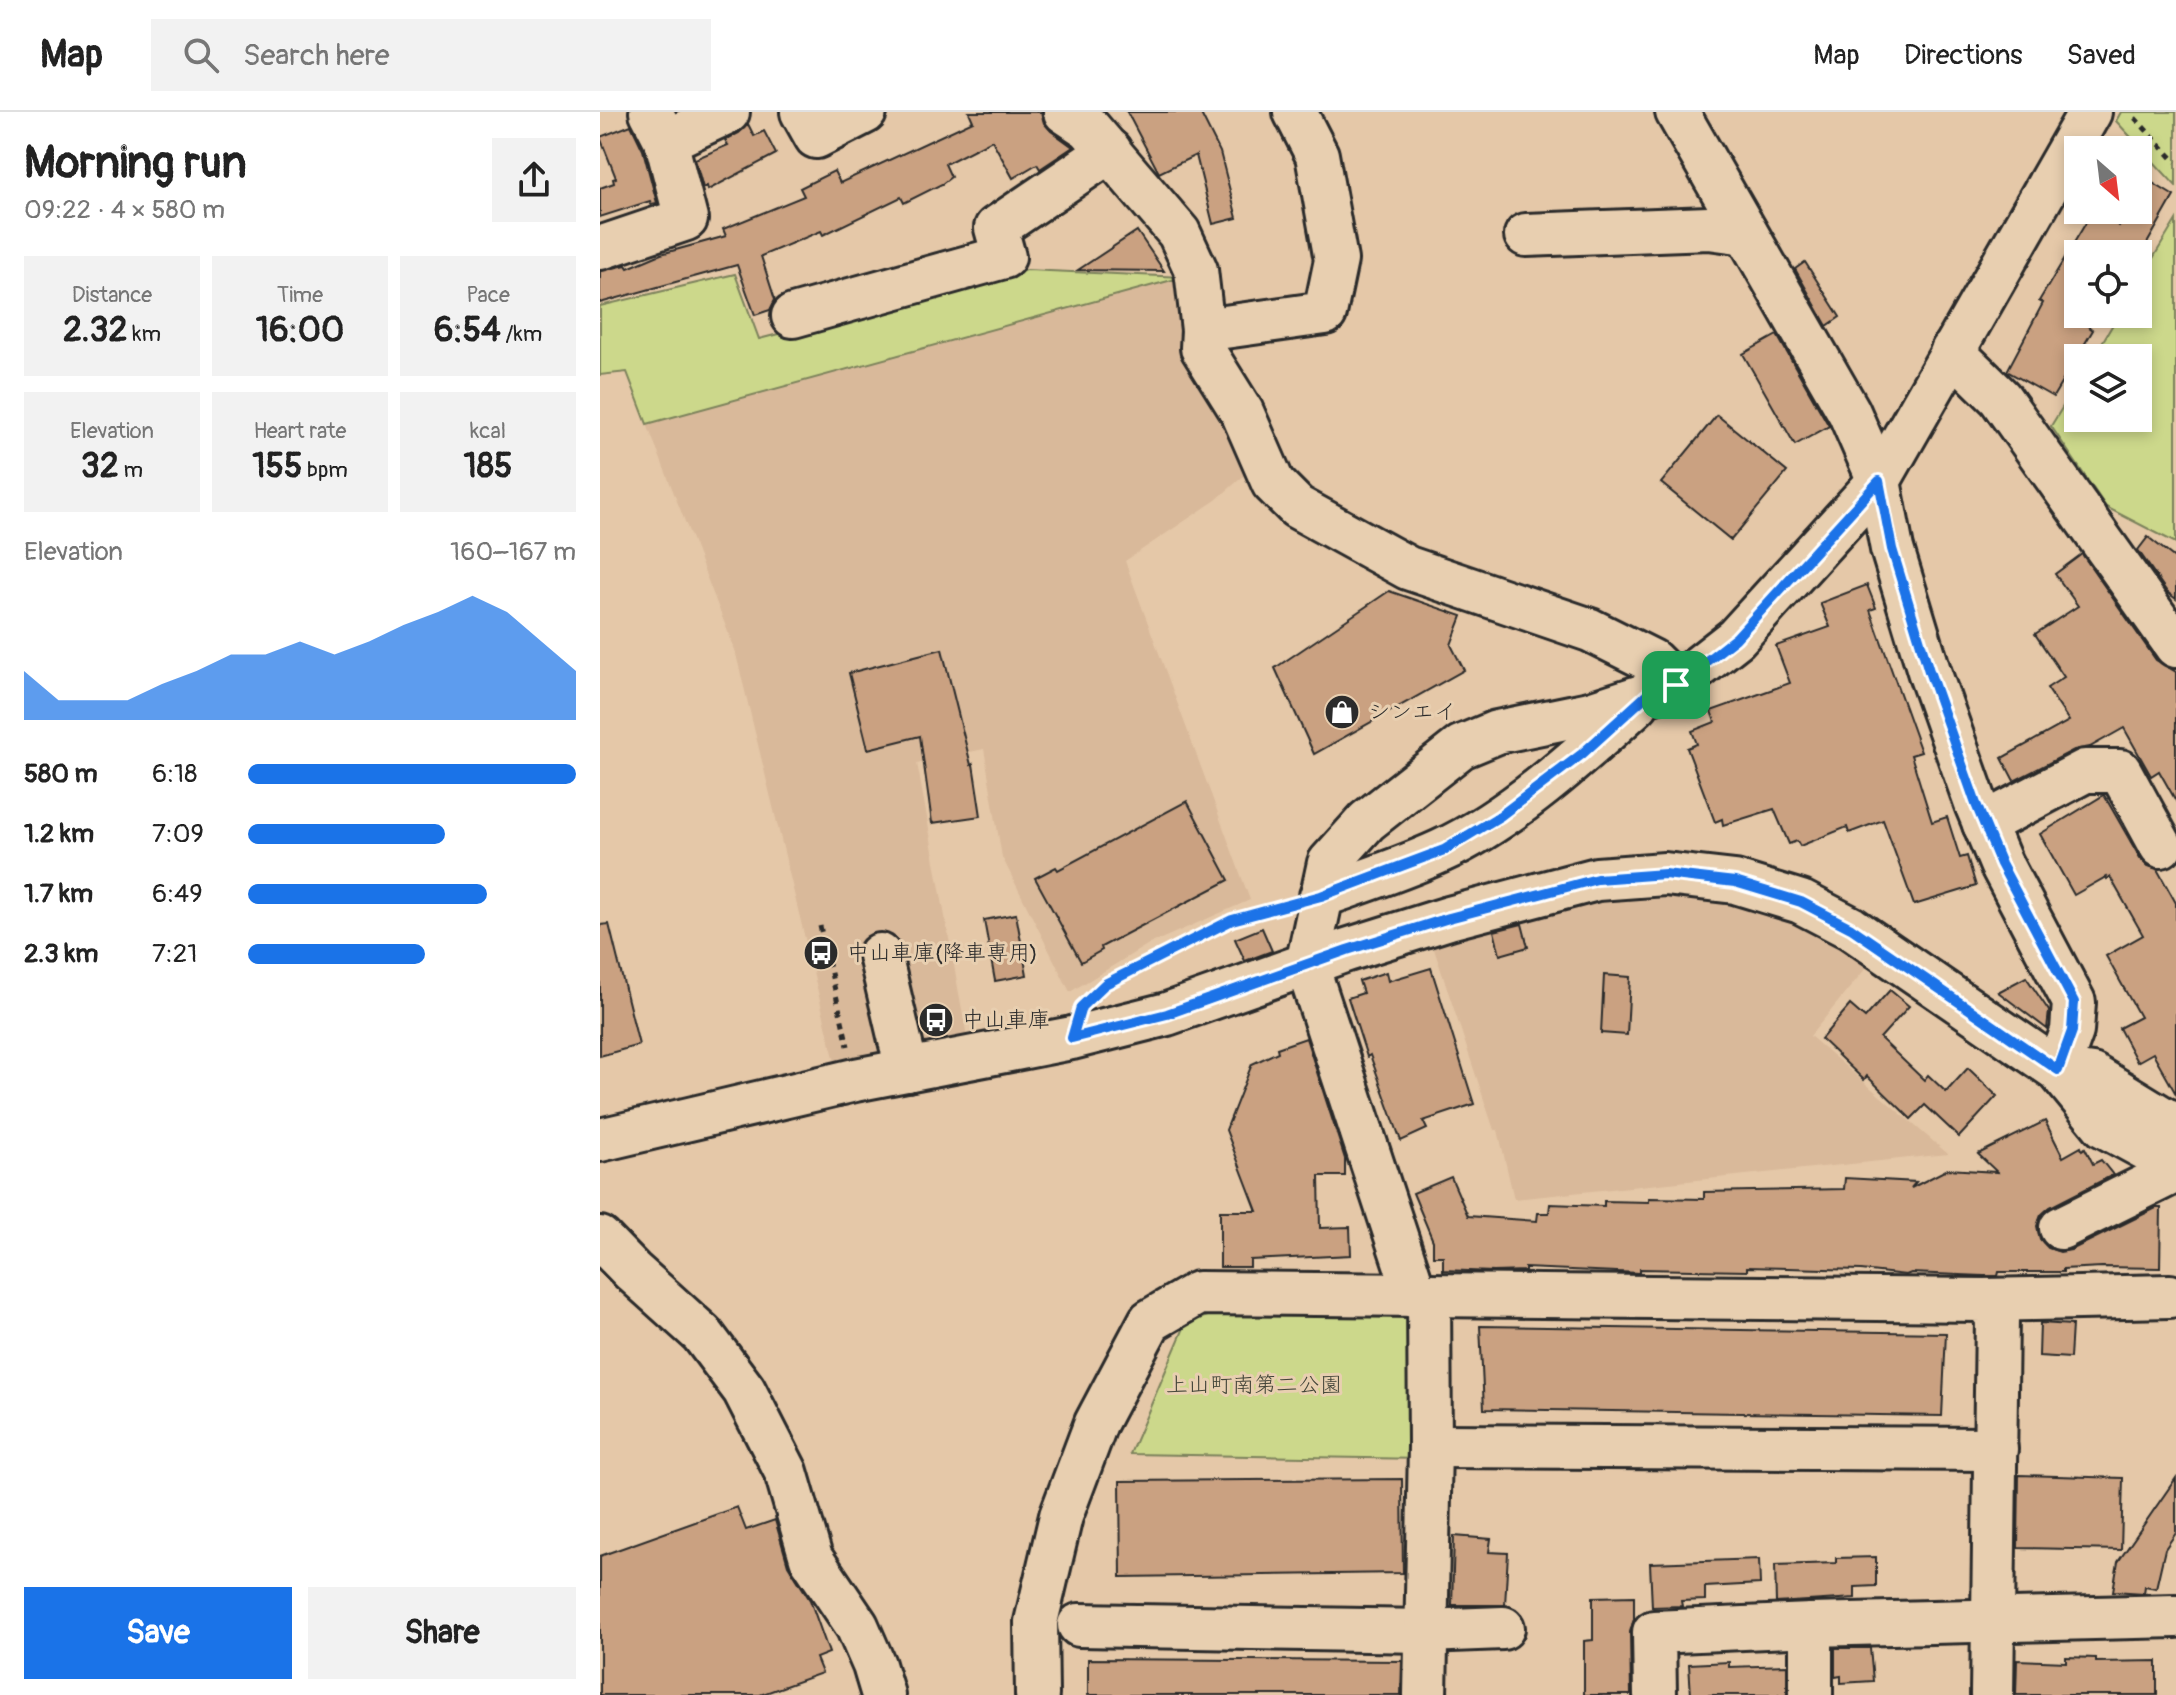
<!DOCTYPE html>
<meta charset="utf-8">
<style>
:root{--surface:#fff;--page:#f2f2f2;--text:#222;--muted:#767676;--line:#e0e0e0;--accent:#1a73e8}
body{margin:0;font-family:Pangolin,"Klee One",sans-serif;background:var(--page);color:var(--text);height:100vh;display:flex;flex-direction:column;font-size:30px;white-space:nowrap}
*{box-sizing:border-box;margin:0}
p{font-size:26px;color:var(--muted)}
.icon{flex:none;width:44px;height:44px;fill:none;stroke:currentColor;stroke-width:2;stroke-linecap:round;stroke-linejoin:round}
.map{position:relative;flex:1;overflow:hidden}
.details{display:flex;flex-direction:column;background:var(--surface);width:600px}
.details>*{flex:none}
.needle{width:52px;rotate:152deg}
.buttons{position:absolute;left:1464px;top:24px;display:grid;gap:16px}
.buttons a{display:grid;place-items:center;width:88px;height:88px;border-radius:0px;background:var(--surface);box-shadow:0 4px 12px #0003;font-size:40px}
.pin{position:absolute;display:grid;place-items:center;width:68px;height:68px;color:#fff;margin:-34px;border-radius:16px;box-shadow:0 4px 12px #0006}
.round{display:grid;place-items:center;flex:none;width:84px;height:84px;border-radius:0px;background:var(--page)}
.overview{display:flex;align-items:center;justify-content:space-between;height:136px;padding:0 24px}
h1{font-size:44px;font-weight:700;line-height:60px}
.stats{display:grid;grid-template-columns:repeat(3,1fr);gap:12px;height:136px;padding:8px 24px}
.stats div{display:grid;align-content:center;border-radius:0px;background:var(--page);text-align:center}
.stats b{font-size:34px;font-weight:700}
.stats small{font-size:22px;font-weight:400}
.stats p{font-size:22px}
.chart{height:224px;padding:16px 24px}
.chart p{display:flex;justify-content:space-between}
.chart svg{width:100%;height:144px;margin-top:8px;fill:var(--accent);opacity:.7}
.button{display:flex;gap:16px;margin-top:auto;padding:16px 24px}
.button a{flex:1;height:92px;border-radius:0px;background:var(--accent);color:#fff;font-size:32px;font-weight:700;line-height:92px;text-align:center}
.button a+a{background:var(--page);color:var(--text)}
ul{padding:0 24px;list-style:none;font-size:26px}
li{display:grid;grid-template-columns:128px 96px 1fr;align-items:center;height:60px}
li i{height:20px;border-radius:10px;background:var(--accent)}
header{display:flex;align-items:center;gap:48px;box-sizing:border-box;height:112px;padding:0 40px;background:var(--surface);border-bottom:2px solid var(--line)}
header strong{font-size:38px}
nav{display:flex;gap:44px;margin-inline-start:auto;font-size:28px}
.search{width:560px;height:72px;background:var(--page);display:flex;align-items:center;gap:20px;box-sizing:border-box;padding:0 28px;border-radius:0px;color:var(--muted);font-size:30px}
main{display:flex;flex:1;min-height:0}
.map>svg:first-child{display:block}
.built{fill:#d9b99a}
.green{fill:#ccd88b;stroke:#7c825b;stroke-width:2}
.building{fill:#caa181;stroke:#2b2b2b;stroke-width:2}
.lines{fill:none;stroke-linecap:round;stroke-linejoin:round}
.minor-casing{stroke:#2b2b2b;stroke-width:48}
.path{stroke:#2b2b2b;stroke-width:5;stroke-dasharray:6 6;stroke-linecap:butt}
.minor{stroke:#e8cfb0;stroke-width:42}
.route-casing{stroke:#fff;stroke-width:16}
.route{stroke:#1a73e8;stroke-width:10}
.labels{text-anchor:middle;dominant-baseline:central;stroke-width:6;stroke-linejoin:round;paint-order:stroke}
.poi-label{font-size:22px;fill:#2b2b2b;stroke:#e8cfb0;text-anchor:start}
.park-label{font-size:22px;fill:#434539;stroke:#e8cfb0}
</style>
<header>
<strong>Map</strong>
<div class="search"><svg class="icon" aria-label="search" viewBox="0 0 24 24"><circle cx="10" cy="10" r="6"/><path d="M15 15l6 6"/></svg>Search here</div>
<nav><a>Map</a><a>Directions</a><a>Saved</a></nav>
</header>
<main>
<section class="details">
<div class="overview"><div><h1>Morning run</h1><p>09:22 · 4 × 580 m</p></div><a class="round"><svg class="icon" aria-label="share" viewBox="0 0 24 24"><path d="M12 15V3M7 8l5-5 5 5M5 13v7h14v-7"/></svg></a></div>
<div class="stats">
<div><p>Distance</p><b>2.32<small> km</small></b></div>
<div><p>Time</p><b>16:00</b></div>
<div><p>Pace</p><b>6:54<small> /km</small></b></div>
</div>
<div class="stats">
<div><p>Elevation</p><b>32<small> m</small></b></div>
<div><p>Heart rate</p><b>155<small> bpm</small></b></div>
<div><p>kcal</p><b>185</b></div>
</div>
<div class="chart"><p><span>Elevation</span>160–167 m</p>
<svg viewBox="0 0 160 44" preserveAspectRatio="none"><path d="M0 44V29L10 38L20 38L30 38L40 33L50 29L60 24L70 24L80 20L90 24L100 20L110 15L120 11L130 6L140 11L150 20L160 29V44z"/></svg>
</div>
<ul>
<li><b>580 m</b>6:18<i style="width:100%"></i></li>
<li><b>1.2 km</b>7:09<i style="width:60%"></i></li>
<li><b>1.7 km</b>6:49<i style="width:73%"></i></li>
<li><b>2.3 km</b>7:21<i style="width:54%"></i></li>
</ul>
<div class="button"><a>Save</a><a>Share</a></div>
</section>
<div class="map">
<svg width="1576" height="1583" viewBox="0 0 1576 1583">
<rect width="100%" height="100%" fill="#e5c8a8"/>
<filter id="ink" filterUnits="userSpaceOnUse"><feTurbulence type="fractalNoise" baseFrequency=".0125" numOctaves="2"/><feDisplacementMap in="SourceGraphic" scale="16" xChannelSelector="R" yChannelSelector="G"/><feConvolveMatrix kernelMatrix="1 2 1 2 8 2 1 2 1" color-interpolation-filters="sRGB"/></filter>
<g filter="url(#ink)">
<g class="built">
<polygon points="583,165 655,354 616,388 525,449 650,788 547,833 470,880 402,745 384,637 317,651 367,925 236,954 135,538 47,312"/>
<polygon points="1041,780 1117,785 1183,799 1271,850 1210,924 1348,1042 914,1087 898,1018 894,1018 831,828 995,784"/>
</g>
<g class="green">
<polygon points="1521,0 1576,0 1576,74 1516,9"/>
<polygon points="1576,108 1576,431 1506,395 1451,314 1478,270 1478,306 1538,306 1538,246 1493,246 1519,202 1538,202 1538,171"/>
<polygon points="427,158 583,165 47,312 27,260 0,263 0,194 135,162 159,227"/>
<polygon points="617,1201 827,1206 823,1347 530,1342 586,1211"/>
</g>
<g class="building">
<polygon points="369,0 441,0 444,11 451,19 473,35 440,57 437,52 413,66 392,28 345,52 351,65 342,72 304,91 301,85 223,123 221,119 161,144 175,188 170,198 155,203 137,153 0,191 0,159 26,153 28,156 61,142 126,124 123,117 204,84 200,76 234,59 240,71 373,9"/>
<polygon points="527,0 600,0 620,40 637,106 613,112 596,43 559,61"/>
<polygon points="148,12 154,24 164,19 176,42 108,78 107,74 103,76 95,47 128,33 125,28 139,21"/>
<polygon points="31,13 43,38 57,91 51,92 50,89 0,105 0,76 14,71 13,67 16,66 0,25"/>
<polygon points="1538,62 1574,84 1541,142 1478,142 1478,202 1489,202 1484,211 1493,218 1453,285 1407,259 1443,191 1439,189 1493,99 1519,114 1528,98 1538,98"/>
<polygon points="537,119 564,159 478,158"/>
<polygon points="1205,150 1240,205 1227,214 1195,157"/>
<polygon points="1177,223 1229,314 1195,333 1143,242"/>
<polygon points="1117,303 1187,360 1131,428 1061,371"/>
<polygon points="1548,425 1576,447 1576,487 1567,480 1538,438"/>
<polygon points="1482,442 1556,548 1576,560 1576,689 1559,659 1551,664 1524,616 1490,635 1474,638 1414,669 1402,646 1469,609 1447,576 1464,565 1435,522 1478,494 1455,462"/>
<polygon points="1267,473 1276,496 1270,498 1321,640 1311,643 1332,710 1347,705 1360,746 1367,744 1376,774 1314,793 1283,708 1249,721 1247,715 1200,734 1197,729 1189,732 1174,697 1123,713 1122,707 1115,710 1087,636 1097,632 1092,619 1115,610 1111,599 1190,571 1176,534 1230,515 1220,491"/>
<polygon points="789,479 862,504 851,533 864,558 714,642 675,556"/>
<polygon points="342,537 371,653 373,652 381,704 332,711 320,624 268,637 249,561"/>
<polygon points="1504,683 1540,746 1548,754 1557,757 1576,791 1576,982 1553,941 1537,950 1519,916 1540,905 1506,844 1543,823 1510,765 1507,767 1506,765 1474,783 1440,722"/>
<polygon points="587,689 629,768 501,835 502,838 481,850 435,766 456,755 458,758"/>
<polygon points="416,802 427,863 395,869 384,808"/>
<polygon points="9,812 39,933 0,944 0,813"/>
<polygon points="922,812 928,835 900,843 894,819"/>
<polygon points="662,816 672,839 645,849 635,827"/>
<polygon points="831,856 874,992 823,1009 827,1017 801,1029 770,943 767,945 748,886 763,881 759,869 786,860 788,869"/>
<polygon points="1004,863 1030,865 1027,923 1001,921"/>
<polygon points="1426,865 1449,899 1447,917 1398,880"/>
<polygon points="1290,878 1309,894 1280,926 1324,968 1328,963 1346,980 1368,956 1397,984 1359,1025 1325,993 1311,1007 1267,964 1264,968 1221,927 1250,893 1265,906"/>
<polygon points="706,926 745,1047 745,1064 719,1064 720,1116 750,1115 751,1143 650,1148 650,1155 620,1155 620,1099 657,1099 626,1018 652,952 678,940 677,936"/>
<polygon points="1445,1009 1463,1045 1481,1035 1482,1038 1485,1036 1493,1052 1501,1048 1513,1063 1450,1095 1441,1103 1437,1114 1440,1127 1448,1136 1460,1140 1471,1138 1556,1096 1561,1096 1560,1156 1502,1155 1463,1157 1463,1160 1399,1160 1398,1164 1384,1164 1311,1161 1306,1163 1261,1158 1147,1155 1147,1159 1040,1157 1040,1161 925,1156 925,1159 894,1160 843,1158 843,1144 833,1144 833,1129 813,1081 851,1065 868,1104 937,1109 938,1101 949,1101 950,1092 1004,1094 1004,1089 1049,1090 1049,1086 1104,1087 1104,1080 1244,1077 1245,1066 1316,1070 1311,1076 1348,1057 1397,1060 1378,1042"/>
<polygon points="1440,1211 1472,1213 1470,1246 1439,1244"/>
<polygon points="880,1214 1346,1221 1342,1304 884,1297"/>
<polygon points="1419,1363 1523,1366 1521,1438 1418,1436"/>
<polygon points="1576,1366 1576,1421 1565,1437 1556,1476 1545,1474 1544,1481 1513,1479 1518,1450"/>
<polygon points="802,1367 803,1461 521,1465 520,1369"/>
<polygon points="137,1395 146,1418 175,1408 188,1453 210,1488 229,1541 216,1546 222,1561 160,1583 0,1583 0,1444"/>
<polygon points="854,1424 891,1427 889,1440 908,1441 905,1493 852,1493"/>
<polygon points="1276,1445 1276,1474 1255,1475 1255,1486 1176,1491 1175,1453 1236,1451 1236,1446"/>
<polygon points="1159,1447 1160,1472 1105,1475 1105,1488 1081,1489 1082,1494 1052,1495 1050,1451"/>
<polygon points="1034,1484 1034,1507 1030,1520 1031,1583 984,1583 984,1529 993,1528 993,1485"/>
<polygon points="1235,1536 1270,1536 1273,1569 1241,1571 1241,1564 1235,1565"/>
<polygon points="1466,1545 1496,1546 1496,1550 1557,1549 1557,1583 1416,1583 1417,1548 1466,1550"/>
<polygon points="488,1547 802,1549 801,1583 488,1583"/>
<polygon points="1129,1550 1129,1555 1187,1553 1187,1583 1091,1583 1089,1552"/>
</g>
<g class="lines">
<defs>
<g id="minor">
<polyline points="51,0 66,29 128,0"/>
<polyline points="202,0 216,25 265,0"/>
<polyline points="465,0 489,16 579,121 596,158 603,218 602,236 642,300 673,371 697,395 808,456 990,518 1052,549 1076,573"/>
<polyline points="1077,0 1249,300 1279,369 1292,437 1329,559 1376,692 1401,752 1474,890 1472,919 1458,958 1492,963 1564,1007 1576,1011"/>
<polyline points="926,123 1109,116 1146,121"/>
<polyline points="0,136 86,107 66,29"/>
<polyline points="193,204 404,145 396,116 510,39"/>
<polyline points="603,218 725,201 736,148 717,43 695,0"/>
<polyline points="1352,239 1400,286 1576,534"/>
<polyline points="1384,712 1485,659 1520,659 1561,734"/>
<path d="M721 784C761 770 802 757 841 739 911 707 981 643 1037 592"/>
<polyline points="280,843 307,958"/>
<polyline points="0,1028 255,968 472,926 567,902 747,838 849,806 997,767 1065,762 1135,770 1201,790 1251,816 1458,958 1504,1014 1576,1053"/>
<polyline points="1461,1116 1576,1059"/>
<polyline points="0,1126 32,1159 102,1222 144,1278 186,1360 211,1446 257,1514 274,1553 283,1583"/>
<polyline points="816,1185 707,853 729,751 767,709 861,635 897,620 990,601 1076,573 1136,526 1279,369 1490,0"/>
<polyline points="1384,1188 1570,1184"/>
<polyline points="830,1334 1396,1337"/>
<polyline points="479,1513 826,1519 903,1516"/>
<polyline points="1211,1513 1211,1583"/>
<polyline points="437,1583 436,1510 461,1404 496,1311 550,1209 598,1181 1384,1188 1397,1204 1392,1583"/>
<polyline points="825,1583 830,1334 829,1185"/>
<polyline points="1055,1583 1054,1520 1211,1513 1576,1504"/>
</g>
</defs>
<use href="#minor" class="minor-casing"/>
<g class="path">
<polyline points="1535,6 1576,50"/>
<polyline points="220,814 248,934"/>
<polyline points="496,881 505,872 632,808 682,795"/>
</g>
<use href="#minor" class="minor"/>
</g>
</g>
<g class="lines" filter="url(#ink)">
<defs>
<polygon id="route" points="1279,369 1292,437 1329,559 1376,692 1401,752 1474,890 1472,919 1458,958 1251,816 1201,790 1135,770 1065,762 997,767 849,806 747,838 567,902 472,926 481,895 505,872 632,808 721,784 844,738 900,704 982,642 1047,583 1076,573 1136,526"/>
</defs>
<use href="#route" class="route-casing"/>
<use href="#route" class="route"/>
</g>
<defs>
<symbol id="shop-disc" viewBox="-11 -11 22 22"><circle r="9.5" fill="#2b2b2b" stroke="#e8cfb0"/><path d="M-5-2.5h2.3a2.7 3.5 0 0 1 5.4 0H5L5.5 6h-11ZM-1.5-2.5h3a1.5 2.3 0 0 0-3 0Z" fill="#fff"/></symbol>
<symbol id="bus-disc" viewBox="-11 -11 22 22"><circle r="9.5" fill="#2b2b2b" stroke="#e8cfb0"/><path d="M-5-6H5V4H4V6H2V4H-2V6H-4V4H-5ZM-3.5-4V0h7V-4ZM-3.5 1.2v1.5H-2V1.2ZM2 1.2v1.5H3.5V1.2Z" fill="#fff"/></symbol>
</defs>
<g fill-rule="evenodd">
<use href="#shop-disc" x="722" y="580" width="40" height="40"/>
<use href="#bus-disc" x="201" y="821" width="40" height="40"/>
<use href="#bus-disc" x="316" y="888" width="40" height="40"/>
</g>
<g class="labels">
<g class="poi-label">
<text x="768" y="600">シンエイ</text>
<text x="247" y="841">中山車庫(降車専用)</text>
<text x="362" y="908">中山車庫</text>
</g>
<g class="park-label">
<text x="654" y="1273">上山町南第二公園</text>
</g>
</g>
</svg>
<div class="buttons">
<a><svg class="needle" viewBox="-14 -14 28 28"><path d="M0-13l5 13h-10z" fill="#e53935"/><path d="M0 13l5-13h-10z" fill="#767676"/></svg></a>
<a><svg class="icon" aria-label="locate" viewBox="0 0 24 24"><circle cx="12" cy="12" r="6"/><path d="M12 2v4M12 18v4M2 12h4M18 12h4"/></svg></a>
<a><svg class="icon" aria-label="layers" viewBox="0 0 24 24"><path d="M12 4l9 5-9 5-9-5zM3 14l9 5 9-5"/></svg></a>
</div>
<div class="pin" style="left:1076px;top:573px;background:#1e9e55"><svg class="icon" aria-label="arrive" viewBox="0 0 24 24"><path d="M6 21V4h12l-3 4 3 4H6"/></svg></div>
</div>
</main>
